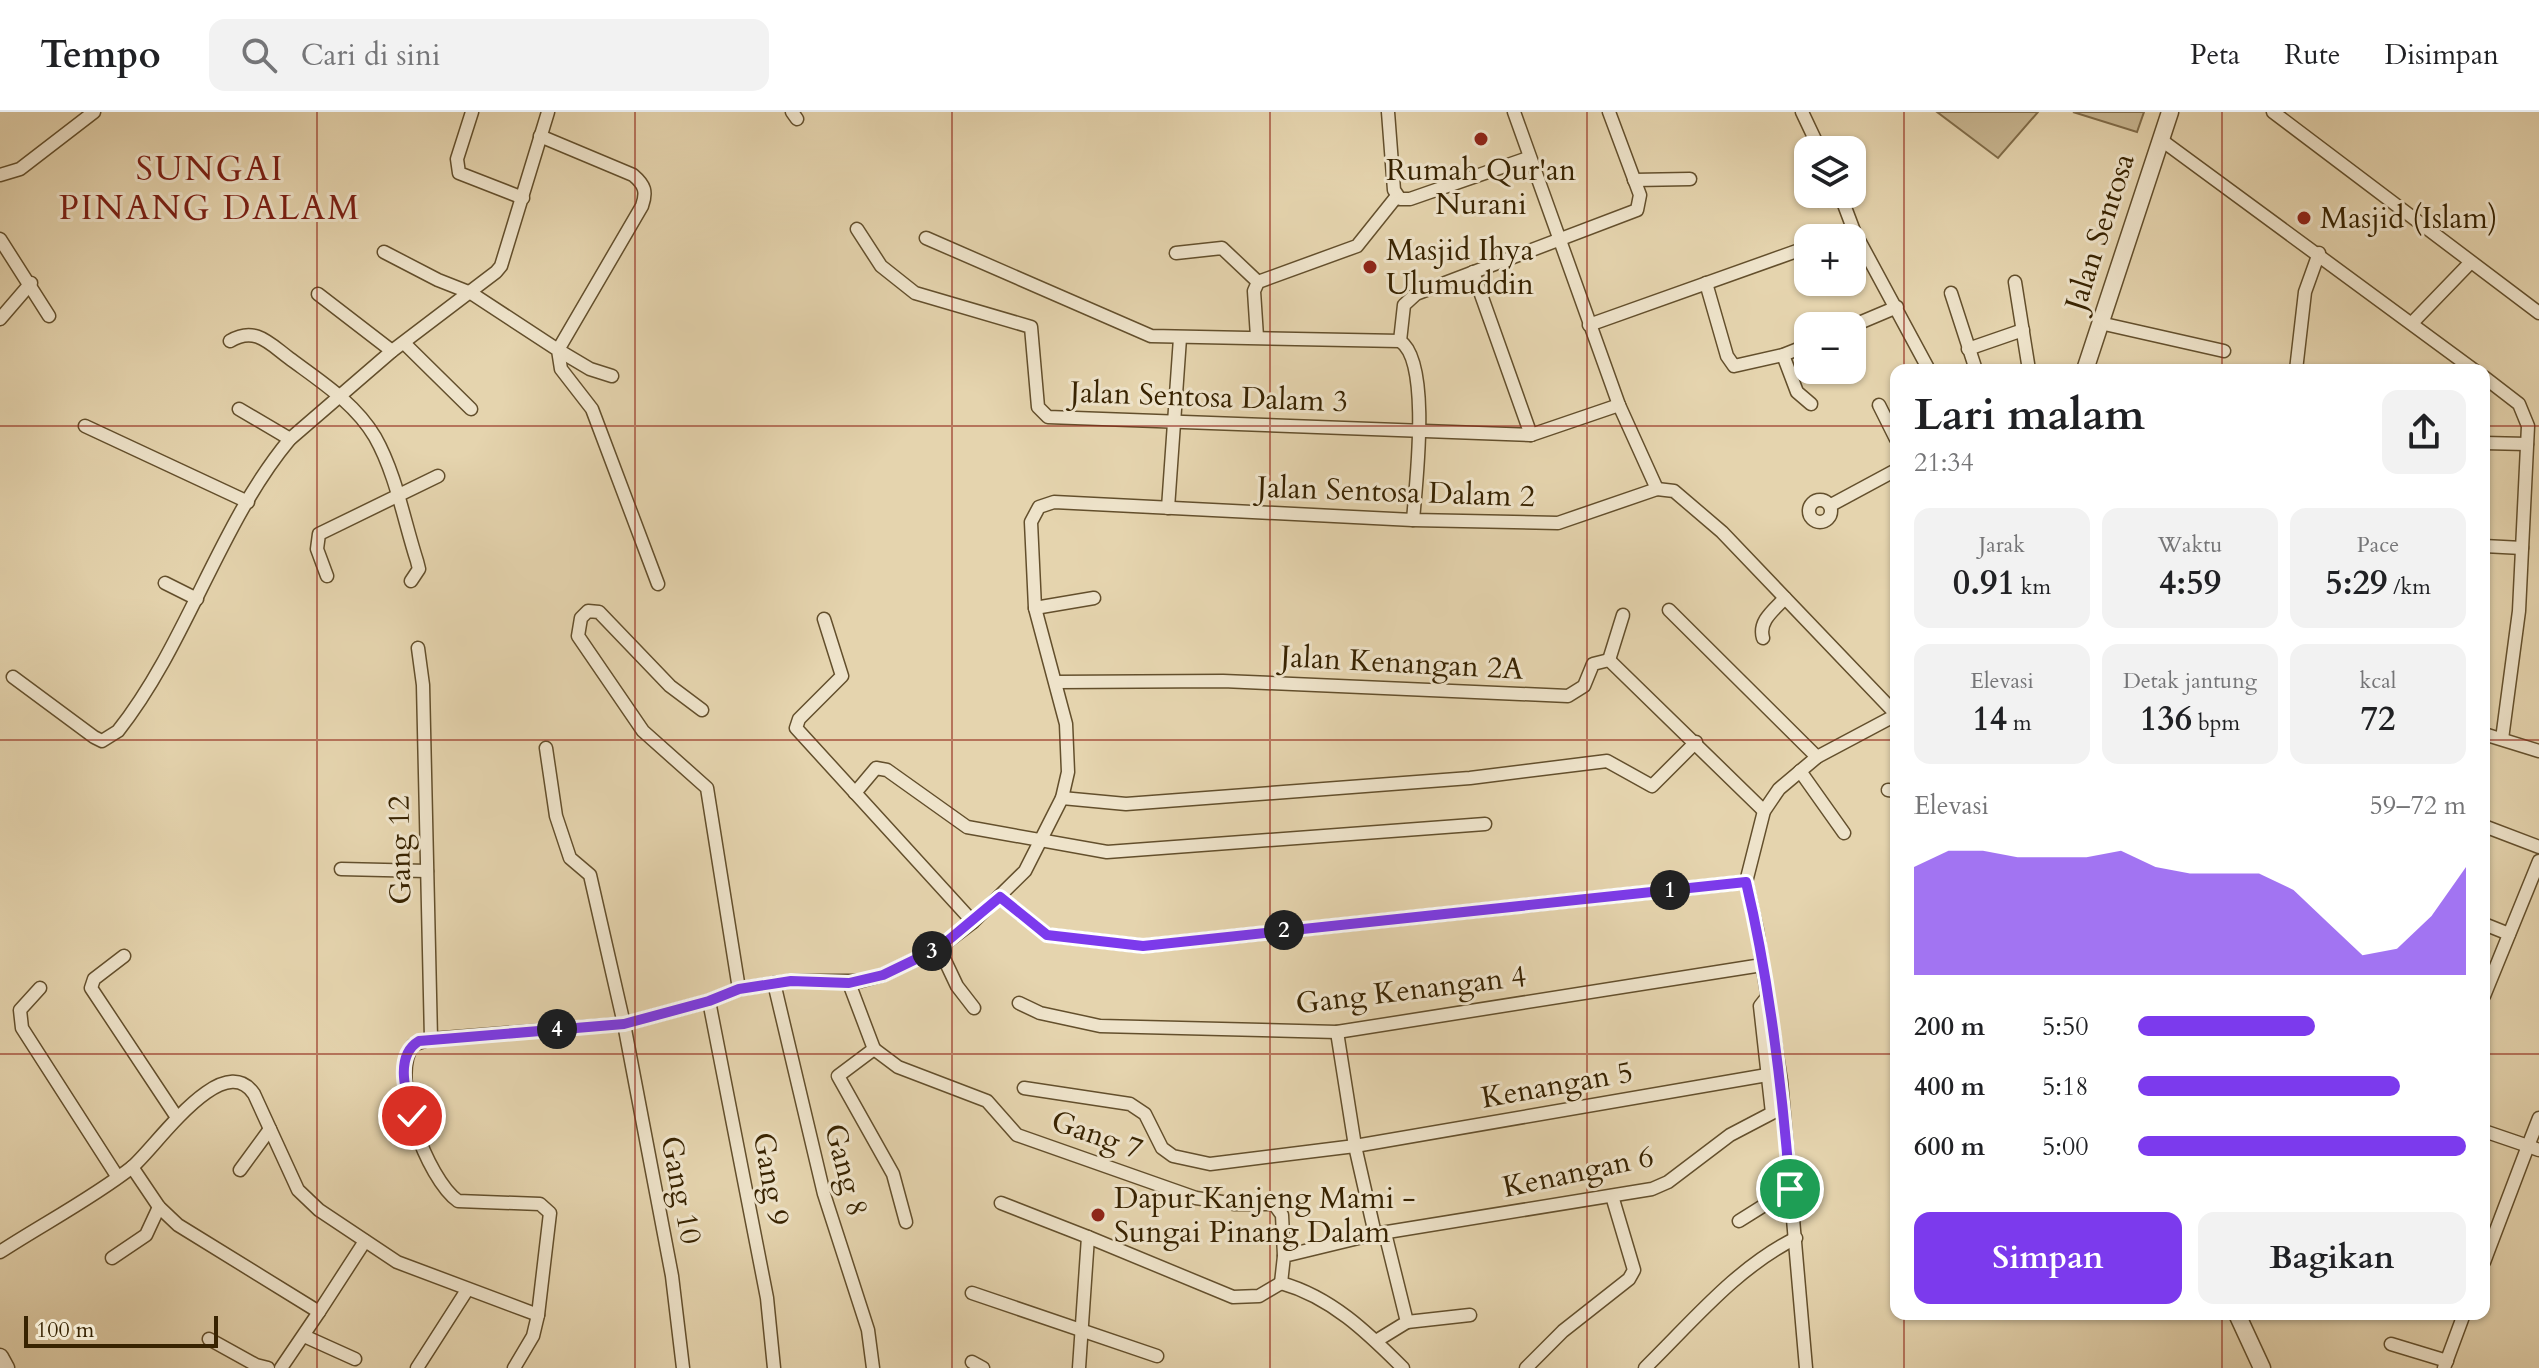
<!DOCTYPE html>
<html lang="id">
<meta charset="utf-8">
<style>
:root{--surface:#fff;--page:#f2f2f2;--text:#202124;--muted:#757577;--line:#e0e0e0;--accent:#7c3aed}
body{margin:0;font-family:Cardo,serif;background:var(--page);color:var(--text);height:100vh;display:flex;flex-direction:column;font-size:30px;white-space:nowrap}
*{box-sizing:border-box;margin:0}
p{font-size:26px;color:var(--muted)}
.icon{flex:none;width:44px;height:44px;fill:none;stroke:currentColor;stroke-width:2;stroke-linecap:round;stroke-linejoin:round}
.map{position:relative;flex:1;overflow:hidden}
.sheet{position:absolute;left:1890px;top:252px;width:600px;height:956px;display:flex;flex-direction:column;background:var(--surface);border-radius:16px;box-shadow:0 2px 6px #0004}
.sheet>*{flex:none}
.fabs{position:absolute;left:1794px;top:24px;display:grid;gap:16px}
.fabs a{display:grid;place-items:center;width:72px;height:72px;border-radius:16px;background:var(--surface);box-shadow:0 2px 6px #0004;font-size:40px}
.scale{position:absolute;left:24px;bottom:20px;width:194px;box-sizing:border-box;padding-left:8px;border:4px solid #382301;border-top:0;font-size:22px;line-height:28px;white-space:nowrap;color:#382301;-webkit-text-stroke:6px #eee3ca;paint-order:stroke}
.pin{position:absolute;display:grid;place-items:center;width:68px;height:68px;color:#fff;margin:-34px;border:4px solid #fff;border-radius:50%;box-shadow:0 2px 8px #0007}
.km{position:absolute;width:40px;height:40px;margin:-20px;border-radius:50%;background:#222;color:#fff;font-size:22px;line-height:40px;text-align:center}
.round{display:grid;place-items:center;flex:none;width:84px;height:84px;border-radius:16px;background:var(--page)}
.headline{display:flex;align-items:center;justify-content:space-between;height:136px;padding:0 24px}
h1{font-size:44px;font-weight:700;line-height:60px}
.metrics{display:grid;grid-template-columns:repeat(3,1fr);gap:12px;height:136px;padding:8px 24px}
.metrics div{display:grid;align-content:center;border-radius:16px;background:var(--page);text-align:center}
.metrics b{font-size:34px;font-weight:700}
.metrics small{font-size:22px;font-weight:400}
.metrics p{font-size:22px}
.chart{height:224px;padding:16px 24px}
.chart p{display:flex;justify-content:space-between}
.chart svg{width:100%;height:144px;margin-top:8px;fill:var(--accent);opacity:.7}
.primary-button{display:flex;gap:16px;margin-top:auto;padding:16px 24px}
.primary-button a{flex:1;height:92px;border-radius:16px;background:var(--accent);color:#fff;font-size:32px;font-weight:700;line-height:92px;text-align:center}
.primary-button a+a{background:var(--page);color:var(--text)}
ul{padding:0 24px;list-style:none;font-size:26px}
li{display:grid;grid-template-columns:128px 96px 1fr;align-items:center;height:60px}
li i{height:20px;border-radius:10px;background:var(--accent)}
header{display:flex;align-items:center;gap:48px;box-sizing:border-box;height:112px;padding:0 40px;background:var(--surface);border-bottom:2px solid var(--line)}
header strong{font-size:38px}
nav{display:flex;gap:44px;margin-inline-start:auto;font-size:28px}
.search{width:560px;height:72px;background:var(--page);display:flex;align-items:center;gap:20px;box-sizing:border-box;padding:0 28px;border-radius:16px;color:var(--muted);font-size:30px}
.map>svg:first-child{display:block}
.green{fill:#c8b691;stroke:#806c49;stroke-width:2}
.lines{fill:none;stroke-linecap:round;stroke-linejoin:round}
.minor-casing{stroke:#634f2c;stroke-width:15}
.tertiary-casing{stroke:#634f2c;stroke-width:19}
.minor{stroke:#eee3ca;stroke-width:12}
.tertiary{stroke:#eee3ca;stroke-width:16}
.route-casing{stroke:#fff;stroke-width:16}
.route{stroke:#7c3aed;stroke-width:10}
.grid{fill:none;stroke:#8f2418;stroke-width:2;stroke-opacity:0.55}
.poi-dot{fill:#8f2418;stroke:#eee3ca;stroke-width:3}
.labels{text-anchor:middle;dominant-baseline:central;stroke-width:6;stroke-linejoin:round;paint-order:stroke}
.poi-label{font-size:30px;fill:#382301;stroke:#eee3ca;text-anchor:start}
.street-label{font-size:30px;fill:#382301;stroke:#eee3ca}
.quarter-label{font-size:34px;letter-spacing:2px;fill:#7a1f14;stroke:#eee3ca}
</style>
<header>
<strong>Tempo</strong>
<div class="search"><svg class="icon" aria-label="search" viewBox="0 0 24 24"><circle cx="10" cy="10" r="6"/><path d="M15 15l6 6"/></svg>Cari di sini</div>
<nav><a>Peta</a><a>Rute</a><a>Disimpan</a></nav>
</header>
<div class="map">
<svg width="2539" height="1256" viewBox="0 0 2539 1256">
<rect width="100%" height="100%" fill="#e5d4ae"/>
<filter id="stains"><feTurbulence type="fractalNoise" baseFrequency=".0025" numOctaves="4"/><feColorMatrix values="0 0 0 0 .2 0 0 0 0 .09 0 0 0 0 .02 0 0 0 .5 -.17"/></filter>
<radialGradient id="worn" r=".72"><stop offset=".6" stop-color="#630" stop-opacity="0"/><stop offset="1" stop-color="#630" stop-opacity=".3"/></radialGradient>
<g class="green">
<polygon points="1937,0 2038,0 1998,46"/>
<polygon points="2073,0 2144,0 2137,20"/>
</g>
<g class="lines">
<defs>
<g id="minor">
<polyline points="472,0 457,47 459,61 523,86"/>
<polyline points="792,0 797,7"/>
<polyline points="1388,0 1394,78 1400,87 1410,87 1528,46"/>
<polyline points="1802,0 1820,38"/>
<polyline points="2273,0 2539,201"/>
<path d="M540 24 633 63C645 73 647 80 642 94L558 238 590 257 612 264"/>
<polyline points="2160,27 2474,258"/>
<polyline points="0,63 20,57 94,0"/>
<polyline points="1634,68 1690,67"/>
<polyline points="1840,82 1854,119"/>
<polyline points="857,117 881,154 915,181 1031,215 1038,295 1048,305 1531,323 1619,293"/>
<path d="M926 126 1151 224 1400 229C1431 249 1416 371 1413 408"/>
<polyline points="1834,126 1854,119 1929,258"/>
<polyline points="0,127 49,204"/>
<polyline points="384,140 438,168 471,181 558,238 561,257 592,297 658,472"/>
<polyline points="1176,141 1222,136 1258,170"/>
<polyline points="1473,160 1531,323"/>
<polyline points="2015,170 2029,258"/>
<polyline points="1706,171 1727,244 1734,254 1783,243 1808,233"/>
<polyline points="1951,181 1976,258"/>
<polyline points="318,182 392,239"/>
<polyline points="0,207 31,171"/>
<polyline points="2100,211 2224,239"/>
<polyline points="2412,211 2469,152"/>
<polyline points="1589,213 1808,135"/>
<polyline points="1852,214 1897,195"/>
<polyline points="1257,225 1254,179 1258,170 1357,134 1397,84"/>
<path d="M230 229C255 214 269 231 289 246 320 269 355 291 375 325 396 362 404 409 417 449L419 457 411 469"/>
<polyline points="1400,229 1404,193 1416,182 1637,98 1640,83 1609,0"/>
<polyline points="404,231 471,297"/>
<polyline points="1968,237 2023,218"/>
<polyline points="1783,243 1797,280 1811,292"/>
<polyline points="2296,258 2305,180 2319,141"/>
<polyline points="2484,265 2519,292 2528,314 2519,499 2502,627"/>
<polyline points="1879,293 1896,327"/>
<polyline points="239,297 290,327"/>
<polyline points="85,314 248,390"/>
<polyline points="2484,331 2527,332"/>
<polyline points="1657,377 1674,379 1722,420 1896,602"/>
<circle cx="1820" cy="399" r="11"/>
<polyline points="1831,393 1896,358"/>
<polyline points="1168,396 1180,226"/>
<polyline points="2484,434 2522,436"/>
<polyline points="327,464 317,437 319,422 438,364"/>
<polyline points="165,471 197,487"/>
<polyline points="1035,496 1094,486"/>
<polyline points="1669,498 1817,645"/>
<polyline points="824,507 842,564 799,607 796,616 973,810"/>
<path d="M1763 526C1758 509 1774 498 1785 486"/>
<polyline points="418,536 423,573 431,927 624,912 709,889 739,877 791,869 861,869 883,863 939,836 973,810 1025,759 1062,686 1068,660 1066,612 1035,496 1031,410 1039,395 1054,390 1413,408 1558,411 1657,377 1619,293 1514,0"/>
<polyline points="1609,548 1623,503"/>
<path d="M13 565 94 625 102 629 118 619C187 532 219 412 290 327L392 239 496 160 501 154 548 0"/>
<polyline points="1056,570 1223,569 1568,584 1584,574 1593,552 1609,548 1764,699"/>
<polyline points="702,598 670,574 599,500 588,499 581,506 578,524 643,619 707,676 739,877"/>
<polyline points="2484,622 2539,639"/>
<polyline points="546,636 556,704 570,746 590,763 624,912 672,1164 683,1256"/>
<polyline points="1800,659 1844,721"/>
<polyline points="1888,678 1896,679"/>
<polyline points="855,681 876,656 887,658 967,715 1107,740 1485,712"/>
<polyline points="1062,686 1126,692 1470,666 1607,649 1652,674 1696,630"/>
<polyline points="2484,714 2539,735"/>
<polyline points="341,757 427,759"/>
<polyline points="1000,785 1047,823 1143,834 1746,770"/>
<polyline points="2484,812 2509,822"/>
<polyline points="939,836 957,874 974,896"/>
<polyline points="124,844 94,867 91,876 176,1004"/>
<polyline points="774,871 824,1082 868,1218 873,1256"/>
<polyline points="849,871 874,937"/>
<polyline points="40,876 20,898 22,916 117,1064"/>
<polyline points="2484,884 2539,749"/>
<polyline points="709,889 767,1186 774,1256"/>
<polyline points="1019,891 1040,901 1100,914 1337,920 1762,853"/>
<polyline points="1337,920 1355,1034 1375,1122"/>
<path d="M431 927 413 933C389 966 427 1067 458 1089L540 1092 550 1101 538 1203"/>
<polyline points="874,937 898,955 987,989 1017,1023 1196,1086 1235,1092 1274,1092 1282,1103 1284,1144"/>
<polyline points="874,937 838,964 893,1062 906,1110"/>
<polyline points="1024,976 1130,992 1145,1002 1162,1036 1173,1044 1210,1052 1355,1034 1767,963"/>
<polyline points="2539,1006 2528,1034 2539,1038"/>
<polyline points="2484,1019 2528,1034 2484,1150"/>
<polyline points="132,1055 159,1095 178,1113 319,1200 365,1129"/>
<polyline points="240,1058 270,1017"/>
<polyline points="1001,1091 1088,1125"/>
<polyline points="1739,1109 1790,1077"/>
<path d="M0 1140C43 1112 91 1087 131 1056 154 1038 222 935 254 982L298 1078 319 1098 397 1150 538 1203 533 1224 514 1256"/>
<polyline points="112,1146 146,1123 159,1095"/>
<polyline points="1281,1171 1284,1144 1375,1122 1652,1077 1668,1070 1730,1023 1772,1001 1760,894 1767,885"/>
<path d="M1281 1171C1331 1185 1367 1220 1403 1256"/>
<polyline points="972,1181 1157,1244"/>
<polyline points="1407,1210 1470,1203"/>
<polyline points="304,1224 355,1247"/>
<polyline points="209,1227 256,1253 268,1256"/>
<polyline points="1376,1229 1407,1210 1385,1121"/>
<polyline points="2391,1232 2447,1249"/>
<polyline points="972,1250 983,1256"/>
<polyline points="281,1256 319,1200"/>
<polyline points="417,1256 467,1178"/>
<polyline points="1079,1256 1088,1125 1233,1185 1259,1184 1281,1171"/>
<polyline points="1526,1256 1563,1219 1629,1167 1634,1158 1612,1084"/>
<path d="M1645 1256C1693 1209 1736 1156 1796 1126"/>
<polyline points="1806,1256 1781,969 1757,818 1746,770 1764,699 1779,677 1817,645 1896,603"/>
<polyline points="2444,1256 2464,1202"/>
</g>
<g id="tertiary">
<polyline points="2085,258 2170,0"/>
<polyline points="2237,1202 2262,1256"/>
<polyline points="0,1245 6,1256"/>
</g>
</defs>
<use href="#minor" class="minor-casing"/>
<use href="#tertiary" class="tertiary-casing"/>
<use href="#minor" class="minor"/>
<use href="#tertiary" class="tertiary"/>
</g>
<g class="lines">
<defs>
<path id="route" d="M412 1004C406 981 394 944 419 929L624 912 709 889 739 877 791 869 849 871 883 863 939 836 1000 785 1047 823 1143 834 1746 770C1770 871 1782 974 1790 1077"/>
</defs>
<use href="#route" class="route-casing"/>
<use href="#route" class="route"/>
</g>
<path class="grid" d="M317 0V1256M635 0V1256M952 0V1256M1270 0V1256M1587 0V1256M1904 0V258M2222 0V258M0 314H1896M2484 314H2539M0 628H1896M2484 628H2539M0 942H1896M2484 942H2539M1904 1202V1256M2222 1202V1256"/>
<g class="poi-dot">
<circle cx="1481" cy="27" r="8"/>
<circle cx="2304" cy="106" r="8"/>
<circle cx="1370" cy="155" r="8"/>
<circle cx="1098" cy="1103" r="8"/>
</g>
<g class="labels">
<g class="poi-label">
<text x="1481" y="58" text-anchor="middle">Rumah Qur'an<tspan x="1481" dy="34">Nurani</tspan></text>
<text x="2320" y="106">Masjid (Islam)</text>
<text x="1386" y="138">Masjid Ihya<tspan x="1386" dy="34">Ulumuddin</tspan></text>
<text x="1114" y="1086">Dapur Kanjeng Mami -<tspan x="1114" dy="34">Sungai Pinang Dalam</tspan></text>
</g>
<g class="street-label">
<text transform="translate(2100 120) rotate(-72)">Jalan Sentosa</text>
<text transform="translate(1209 285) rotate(2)">Jalan Sentosa Dalam 3</text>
<text transform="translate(1396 380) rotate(2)">Jalan Sentosa Dalam 2</text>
<text transform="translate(1402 551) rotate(3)">Jalan Kenangan 2A</text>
<text transform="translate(400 738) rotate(-91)">Gang 12</text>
<text transform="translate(1411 878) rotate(-7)">Gang Kenangan 4</text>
<text transform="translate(1557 973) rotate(-10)">Kenangan 5</text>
<text transform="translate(1097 1023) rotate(19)">Gang 7</text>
<text transform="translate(846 1058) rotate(75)">Gang 8</text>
<text transform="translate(1578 1060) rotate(-12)">Kenangan 6</text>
<text transform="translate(771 1067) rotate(80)">Gang 9</text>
<text transform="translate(681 1078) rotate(79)">Gang 10</text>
</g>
<g class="quarter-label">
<text x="210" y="57">SUNGAI<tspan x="210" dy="39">PINANG DALAM</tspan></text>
</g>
</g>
<rect width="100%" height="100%" filter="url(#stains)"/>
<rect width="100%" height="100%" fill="url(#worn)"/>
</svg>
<div class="fabs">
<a><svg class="icon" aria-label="layers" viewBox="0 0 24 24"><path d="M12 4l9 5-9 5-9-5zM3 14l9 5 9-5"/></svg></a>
<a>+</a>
<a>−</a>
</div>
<div class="scale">100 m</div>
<div class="pin" style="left:1790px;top:1077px;background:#1e9e55"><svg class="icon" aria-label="arrive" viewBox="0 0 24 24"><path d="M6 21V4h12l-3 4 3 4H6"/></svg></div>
<div class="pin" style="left:412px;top:1004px;background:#d93025"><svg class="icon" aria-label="check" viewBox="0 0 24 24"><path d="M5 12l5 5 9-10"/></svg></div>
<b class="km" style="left:1670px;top:778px">1</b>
<b class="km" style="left:1284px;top:818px">2</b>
<b class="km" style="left:932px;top:839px">3</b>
<b class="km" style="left:557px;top:917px">4</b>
<section class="sheet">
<div class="headline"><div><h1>Lari malam</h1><p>21:34</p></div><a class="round"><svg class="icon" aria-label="share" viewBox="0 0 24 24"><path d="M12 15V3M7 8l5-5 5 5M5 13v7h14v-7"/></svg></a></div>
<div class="metrics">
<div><p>Jarak</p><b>0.91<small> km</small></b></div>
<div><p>Waktu</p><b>4:59</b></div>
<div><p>Pace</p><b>5:29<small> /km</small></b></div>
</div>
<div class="metrics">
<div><p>Elevasi</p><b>14<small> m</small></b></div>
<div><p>Detak jantung</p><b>136<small> bpm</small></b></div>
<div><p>kcal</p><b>72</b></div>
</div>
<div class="chart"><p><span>Elevasi</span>59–72 m</p>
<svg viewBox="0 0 160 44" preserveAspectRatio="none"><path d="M0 44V11L10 6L20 6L30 8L40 8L50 8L60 6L70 11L80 13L90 13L100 13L110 18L120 28L130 38L140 36L150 26L160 11V44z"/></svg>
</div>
<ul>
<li><b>200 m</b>5:50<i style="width:54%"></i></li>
<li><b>400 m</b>5:18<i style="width:80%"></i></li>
<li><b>600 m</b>5:00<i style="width:100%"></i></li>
</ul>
<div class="primary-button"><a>Simpan</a><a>Bagikan</a></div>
</section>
</div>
